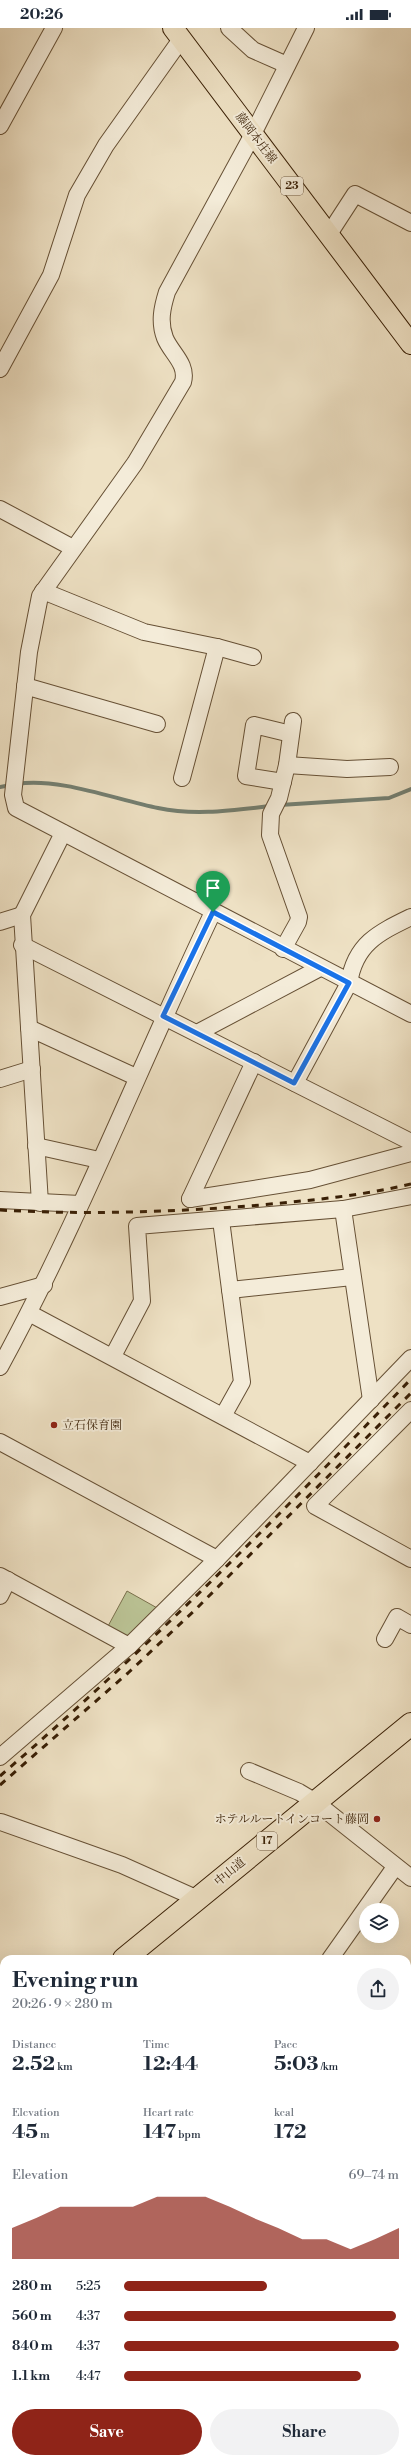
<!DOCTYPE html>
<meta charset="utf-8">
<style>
:root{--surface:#fff;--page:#f2f2f3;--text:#1f2937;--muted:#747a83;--accent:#8f2418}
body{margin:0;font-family:"Libre Bodoni","Noto Serif JP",serif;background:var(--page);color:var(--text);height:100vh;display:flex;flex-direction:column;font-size:15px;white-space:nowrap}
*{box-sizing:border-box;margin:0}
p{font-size:13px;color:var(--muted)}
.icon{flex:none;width:22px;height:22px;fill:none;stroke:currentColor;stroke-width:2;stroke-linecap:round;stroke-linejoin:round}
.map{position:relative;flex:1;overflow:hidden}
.panel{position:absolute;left:0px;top:1927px;width:411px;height:508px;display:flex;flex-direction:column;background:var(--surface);border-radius:12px 12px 0 0;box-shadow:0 4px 16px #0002}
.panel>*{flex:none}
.tools{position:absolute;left:359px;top:1875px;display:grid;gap:8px}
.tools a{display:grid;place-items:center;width:40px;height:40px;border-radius:50%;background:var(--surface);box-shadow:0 4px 16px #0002;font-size:20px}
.pin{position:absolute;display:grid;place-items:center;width:34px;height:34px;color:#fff;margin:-41px -17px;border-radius:50% 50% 50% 0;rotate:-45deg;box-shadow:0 0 4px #0007}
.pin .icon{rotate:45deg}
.round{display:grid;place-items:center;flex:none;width:42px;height:42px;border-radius:21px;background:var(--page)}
.headline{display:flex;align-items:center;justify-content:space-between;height:68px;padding:0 12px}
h1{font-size:22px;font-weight:700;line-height:30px}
.figures{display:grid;grid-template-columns:repeat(3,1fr);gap:6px;height:68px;padding:4px 12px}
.figures div{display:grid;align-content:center}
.figures b{font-size:20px;font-weight:700}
.figures small{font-size:11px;font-weight:400}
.figures p{font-size:11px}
.chart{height:112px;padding:8px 12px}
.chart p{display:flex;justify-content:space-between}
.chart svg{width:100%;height:72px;margin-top:4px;fill:var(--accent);opacity:.7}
.button{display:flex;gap:8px;margin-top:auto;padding:8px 12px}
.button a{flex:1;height:46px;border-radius:24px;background:var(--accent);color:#fff;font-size:16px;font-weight:700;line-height:46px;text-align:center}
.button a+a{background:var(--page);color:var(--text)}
ul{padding:0 12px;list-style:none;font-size:13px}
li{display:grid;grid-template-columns:64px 48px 1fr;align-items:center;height:30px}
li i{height:10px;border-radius:5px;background:var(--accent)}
.status{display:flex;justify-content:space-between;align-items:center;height:28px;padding:0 20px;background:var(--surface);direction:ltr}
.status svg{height:11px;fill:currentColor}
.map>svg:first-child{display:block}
.green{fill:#bac294;stroke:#7a704c}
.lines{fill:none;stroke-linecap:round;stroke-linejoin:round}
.stream{stroke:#737e70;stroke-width:4}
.minor-casing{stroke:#665035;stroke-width:18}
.major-casing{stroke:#391f05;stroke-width:22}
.highway-casing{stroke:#391f05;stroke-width:24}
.minor{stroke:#f4ecd9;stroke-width:16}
.major{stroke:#eee1c4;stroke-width:20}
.highway{stroke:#eee1c4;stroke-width:22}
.rail{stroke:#391f05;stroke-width:3;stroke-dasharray:7 7;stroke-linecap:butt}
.route-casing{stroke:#fff;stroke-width:8}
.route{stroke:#1a73e8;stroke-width:5}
.poi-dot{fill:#8f2418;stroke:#f4ecd9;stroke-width:1.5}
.labels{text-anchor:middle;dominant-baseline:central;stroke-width:4;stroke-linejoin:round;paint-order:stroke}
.shield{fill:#f4ecd9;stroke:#715c45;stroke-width:1}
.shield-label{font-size:11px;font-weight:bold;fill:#391f05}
.street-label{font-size:12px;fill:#391f05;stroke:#f4ecd9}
.poi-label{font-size:12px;fill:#391f05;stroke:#f4ecd9;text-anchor:start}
</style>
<div class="status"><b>20:26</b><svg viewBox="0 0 49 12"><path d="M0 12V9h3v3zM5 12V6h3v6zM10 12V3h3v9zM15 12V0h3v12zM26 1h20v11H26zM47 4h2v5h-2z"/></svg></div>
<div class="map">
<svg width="411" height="2435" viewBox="0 0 411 2435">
<rect width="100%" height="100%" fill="#eee1c4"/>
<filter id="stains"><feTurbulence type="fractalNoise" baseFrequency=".005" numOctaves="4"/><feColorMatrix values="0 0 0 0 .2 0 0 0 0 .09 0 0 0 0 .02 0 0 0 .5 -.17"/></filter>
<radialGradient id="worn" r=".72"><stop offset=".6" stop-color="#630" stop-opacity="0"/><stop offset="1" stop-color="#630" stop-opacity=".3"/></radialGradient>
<polygon class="green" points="127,1563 159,1581 131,1607 122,1608 107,1600"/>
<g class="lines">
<g class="stream">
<path d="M17 756C58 749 117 772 158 780 196 788 234 782 271 778"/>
<polyline points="0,759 11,757"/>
<polyline points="280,777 389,770 411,761"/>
</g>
<defs>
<g id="minor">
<polyline points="229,0 253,22 287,37"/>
<path d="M306 0 253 106 167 264C162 280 159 294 165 310 171 325 188 336 183 354L135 435 40 568 29 624 13 767 16 780 411 986"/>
<polyline points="0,98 54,0"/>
<polyline points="329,206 355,166 411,195"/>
<polyline points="0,341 51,247 77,167 106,117 182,10"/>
<polyline points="0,481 73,520"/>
<polyline points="43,563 144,604 217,619 253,629"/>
<polyline points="25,658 157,696"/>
<polyline points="287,737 347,741 390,739"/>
<polyline points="182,750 217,619"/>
<polyline points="283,754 246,748 254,697 291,706"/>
<polyline points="0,894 22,887"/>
<polyline points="22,917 411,1114"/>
<polyline points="283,921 298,894 299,889 270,807 271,786 279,770 287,737 293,693"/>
<polyline points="29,1000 136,1049"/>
<polyline points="197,1005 320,940"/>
<polyline points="0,1051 32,1041"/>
<path d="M295 1055 349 955C355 916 378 905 411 889"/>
<polyline points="36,1118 99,1132"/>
<polyline points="190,1171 310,1152 411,1125"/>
<polyline points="190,1171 254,1034"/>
<polyline points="0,1172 80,1176"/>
<polyline points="40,1175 22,887 63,805"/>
<polyline points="343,1181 371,1372"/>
<polyline points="221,1192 242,1354 223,1388"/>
<polyline points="230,1262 352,1249"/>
<polyline points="0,1269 44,1257"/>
<polyline points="29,1285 310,1435"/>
<polyline points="113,1328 142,1273 137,1198 343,1181 411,1168"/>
<path d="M0 1339C80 1192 141 1035 213 884"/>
<polyline points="411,1382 315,1478 411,1531"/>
<polyline points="0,1414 217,1531"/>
<polyline points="0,1548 129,1618"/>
<polyline points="0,1568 8,1552"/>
<polyline points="385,1611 397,1589 411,1597"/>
<polyline points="0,1729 129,1618 217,1531 411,1330"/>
<polyline points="249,1743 299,1764 314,1773 411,1850"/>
<polyline points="1,1794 122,1837 198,1871"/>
<polyline points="330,1931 395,1839"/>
<polyline points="0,1948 4,1951"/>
<polyline points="407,2176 411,2178"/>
<polyline points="0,2248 4,2241"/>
<polyline points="0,2385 4,2391"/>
<polyline points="39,2431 42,2435"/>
</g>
<polyline id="major" points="173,0 411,316"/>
<g id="highway">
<polyline points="124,1931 411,1696"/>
<polyline points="0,2032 4,2028"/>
</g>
</defs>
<use href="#minor" class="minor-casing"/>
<use href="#major" class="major-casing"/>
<use href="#highway" class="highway-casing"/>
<use href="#minor" class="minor"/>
<use href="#major" class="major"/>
<use href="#highway" class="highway"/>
<g class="rail">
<path d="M0 1182C87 1187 174 1184 261 1177 312 1172 361 1168 411 1156"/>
<path d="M0 1748C145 1623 278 1489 411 1351"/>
<polyline points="0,1757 128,1645 196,1581 411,1365"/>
</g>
</g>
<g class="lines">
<defs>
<polygon id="route" points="213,884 349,955 294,1055 163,988"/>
</defs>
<use href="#route" class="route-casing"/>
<use href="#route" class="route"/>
</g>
<g class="poi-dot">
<circle cx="54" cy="1397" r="4"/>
<circle cx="377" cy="1791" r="4"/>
</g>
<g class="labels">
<g class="shield">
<rect x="281" y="149" width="22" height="18" rx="3"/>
<rect x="257" y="1804" width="20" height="18" rx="3"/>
</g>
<g class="shield-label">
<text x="292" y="158">23</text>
<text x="267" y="1813">17</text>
</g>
<g class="street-label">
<text transform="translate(256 110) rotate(53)">藤岡本庄線</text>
<text transform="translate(230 1844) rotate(-40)">中山道</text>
</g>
<g class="poi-label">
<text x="62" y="1397">立石保育園</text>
<text x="369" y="1791" text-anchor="end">ホテルルートインコート藤岡</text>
</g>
</g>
<rect width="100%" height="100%" filter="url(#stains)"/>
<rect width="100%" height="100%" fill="url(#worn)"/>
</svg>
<div class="tools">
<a><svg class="icon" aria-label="layers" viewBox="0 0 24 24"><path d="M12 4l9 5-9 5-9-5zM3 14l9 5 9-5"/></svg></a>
</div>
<div class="pin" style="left:213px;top:884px;background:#1e9e55"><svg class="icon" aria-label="arrive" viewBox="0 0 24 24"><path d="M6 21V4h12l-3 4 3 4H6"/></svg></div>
<section class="panel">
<div class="headline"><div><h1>Evening run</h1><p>20:26 · 9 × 280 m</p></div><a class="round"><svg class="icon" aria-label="share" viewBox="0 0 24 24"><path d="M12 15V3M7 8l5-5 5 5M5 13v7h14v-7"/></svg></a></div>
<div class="figures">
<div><p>Distance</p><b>2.52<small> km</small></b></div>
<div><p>Time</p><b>12:44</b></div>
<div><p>Pace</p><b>5:03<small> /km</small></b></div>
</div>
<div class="figures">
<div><p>Elevation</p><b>45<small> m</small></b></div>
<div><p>Heart rate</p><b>147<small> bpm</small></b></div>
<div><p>kcal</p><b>172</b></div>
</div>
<div class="chart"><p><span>Elevation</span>69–74 m</p>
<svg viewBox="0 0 160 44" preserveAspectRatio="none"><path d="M0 44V25L10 19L20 12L30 12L40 12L50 12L60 6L70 6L80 6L90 12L100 19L110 25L120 32L130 32L140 38L150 32L160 25V44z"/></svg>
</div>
<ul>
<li><b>280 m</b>5:25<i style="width:52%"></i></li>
<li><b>560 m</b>4:37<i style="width:99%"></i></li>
<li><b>840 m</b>4:37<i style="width:100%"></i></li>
<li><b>1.1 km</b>4:47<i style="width:86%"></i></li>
</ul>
<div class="button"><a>Save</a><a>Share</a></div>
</section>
</div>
